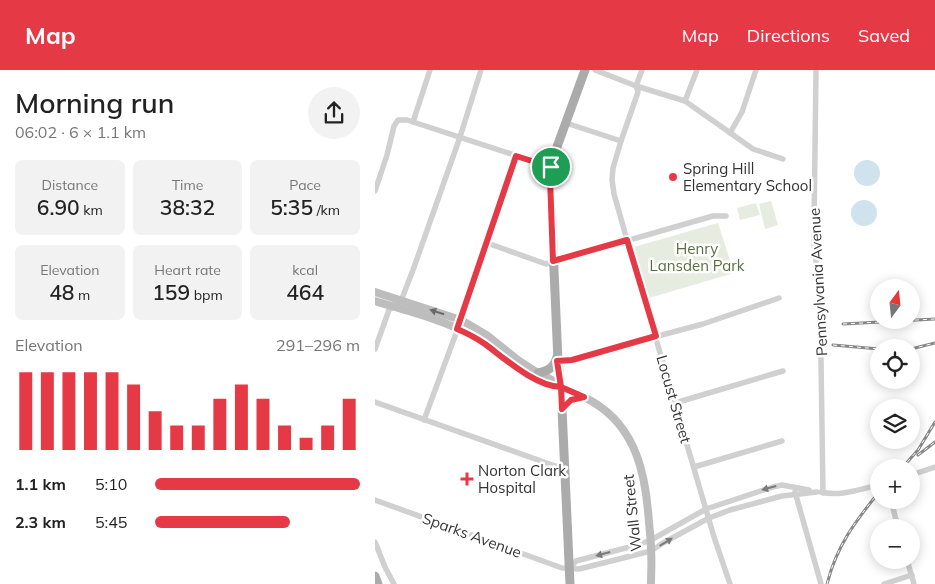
<!DOCTYPE html>
<meta charset="utf-8">
<style>
:root{--surface:#fff;--page:#f2f2f2;--text:#222;--muted:#767676;--accent:#e63946}
body{margin:0;font-family:Mulish,sans-serif;background:var(--page);color:var(--text);height:100vh;display:flex;flex-direction:column;font-size:19px;white-space:nowrap}
*{box-sizing:border-box;margin:0}
p{font-size:16px;color:var(--muted)}
.icon{flex:none;width:28px;height:28px;fill:none;stroke:currentColor;stroke-width:2;stroke-linecap:round;stroke-linejoin:round}
.map{position:relative;flex:1;overflow:hidden}
.side{display:flex;flex-direction:column;background:var(--surface);width:375px}
.side>*{flex:none}
.needle{width:32px;rotate:15deg}
.tools{position:absolute;left:495px;top:209px;display:grid;gap:10px}
.tools a{display:grid;place-items:center;width:50px;height:50px;border-radius:50%;background:var(--surface);box-shadow:0 2px 12px #0003;font-size:25px}
.pin{position:absolute;display:grid;place-items:center;width:42px;height:42px;color:#fff;margin:-21px;border:2px solid #fff;border-radius:50%;box-shadow:0 1px 5px #0007}
.round{display:grid;place-items:center;flex:none;width:52px;height:52px;border-radius:26px;background:var(--page)}
.summary{display:flex;align-items:center;justify-content:space-between;height:85px;padding:0 15px}
h1{font-size:28px;font-weight:600;line-height:38px}
.metrics{display:grid;grid-template-columns:repeat(3,1fr);gap:8px;height:85px;padding:5px 15px}
.metrics div{display:grid;align-content:center;border-radius:8px;background:var(--page);text-align:center}
.metrics b{font-size:21px;font-weight:600}
.metrics small{font-size:14px;font-weight:400}
.metrics p{font-size:14px}
.chart{height:140px;padding:10px 15px}
.chart p{display:flex;justify-content:space-between}
.chart svg{width:100%;height:90px;margin-top:5px;stroke:var(--accent);stroke-width:6}
ul{padding:0 15px;list-style:none;font-size:16px}
li{display:grid;grid-template-columns:80px 60px 1fr;align-items:center;height:38px}
li i{height:12px;border-radius:6px;background:var(--accent)}
header{display:flex;align-items:center;gap:30px;box-sizing:border-box;height:70px;padding:0 25px;background:var(--accent);color:#fff}
header strong{font-size:24px}
nav{display:flex;gap:28px;margin-inline-start:auto;font-size:18px}
main{display:flex;flex:1;min-height:0}
.map>svg:first-child{display:block}
.green{fill:#e6ecdf}
.water{fill:#cfe2ee}
.lines{fill:none;stroke-linecap:round;stroke-linejoin:round}
.street{stroke:#d0d0d0;stroke-width:5.5}
.secondary{stroke:#bdbdbd;stroke-width:8}
.primary{stroke:#ababab;stroke-width:9}
.rail-casing{stroke:#888;stroke-width:3}
.rail{stroke:#fff;stroke-width:1;stroke-dasharray:4;stroke-linecap:butt}
.oneway{fill:#6a6a6a}
.oneway2{fill:#7a7a7a}
.route-casing{stroke:#fff;stroke-width:10}
.route{stroke:#e63946;stroke-width:6}
.poi-dot{fill:#e63946;stroke:#fff;stroke-width:2}
.labels{text-anchor:middle;dominant-baseline:central;stroke-width:5;stroke-linejoin:round;paint-order:stroke}
.poi-label{font-size:15px;fill:#333;stroke:#fff;text-anchor:start}
.park-label{font-size:15px;fill:#56703f;stroke:#fff}
.street-label{font-size:15px;fill:#333;stroke:#fff}
</style>
<header>
<strong>Map</strong>
<nav><a>Map</a><a>Directions</a><a>Saved</a></nav>
</header>
<main>
<section class="side">
<div class="summary"><div><h1>Morning run</h1><p>06:02 · 6 × 1.1 km</p></div><a class="round"><svg class="icon" aria-label="share" viewBox="0 0 24 24"><path d="M12 15V3M7 8l5-5 5 5M5 13v7h14v-7"/></svg></a></div>
<div class="metrics">
<div><p>Distance</p><b>6.90<small> km</small></b></div>
<div><p>Time</p><b>38:32</b></div>
<div><p>Pace</p><b>5:35<small> /km</small></b></div>
</div>
<div class="metrics">
<div><p>Elevation</p><b>48<small> m</small></b></div>
<div><p>Heart rate</p><b>159<small> bpm</small></b></div>
<div><p>kcal</p><b>464</b></div>
</div>
<div class="chart"><p><span>Elevation</span>291–296 m</p>
<svg viewBox="0 0 160 44" preserveAspectRatio="none"><path d="M5 44V6M15 44V6M25 44V6M35 44V6M45 44V6M55 44V12M65 44V25M75 44V32M85 44V32M95 44V19M105 44V12M115 44V19M125 44V32M135 44V38M145 44V32M155 44V19"/></svg>
</div>
<ul>
<li><b>1.1 km</b>5:10<i style="width:100%"></i></li>
<li><b>2.3 km</b>5:45<i style="width:66%"></i></li>
</ul>
</section>
<div class="map">
<svg width="560" height="514" viewBox="0 0 560 514">
<rect width="100%" height="100%" fill="#fff"/>
<g class="green">
<polygon points="396,131 403,155 390,159 384,134"/>
<polygon points="381,133 385,145 365,150 362,138"/>
<polygon points="343,153 359,203 274,228 259,177"/>
</g>
<g class="water">
<circle cx="492" cy="103" r="13"/>
<circle cx="489" cy="143" r="13"/>
</g>
<g class="lines">
<g class="street">
<polyline points="220,0 261,16 310,31 378,79 408,89"/>
<polyline points="267,0 261,16 263,22 246,71 238,98 237,110 239,124 252,170 339,467 355,514"/>
<polyline points="441,0 439,158 439,174 445,224 448,423"/>
<polyline points="310,31 322,0"/>
<polyline points="38,52 55,0"/>
<polyline points="191,53 246,71"/>
<polyline points="355,63 367,42 381,0"/>
<polyline points="0,121 12,85 19,56 23,50 32,50 176,97"/>
<polyline points="112,173 171,194 338,146 351,146"/>
<polyline points="0,279 14,240 26,231 38,200 85,67 106,0"/>
<polyline points="183,291 197,290 238,278 328,254 404,228"/>
<polyline points="0,332 180,396 190,398"/>
<polyline points="300,333 408,301"/>
<polyline points="49,350 86,250 141,86"/>
<polyline points="319,397 407,371"/>
<polyline points="536,405 560,397"/>
<polyline points="420,422 446,514"/>
<path d="M446 422C465 427 485 419 504 415"/>
<polyline points="0,430 187,498 204,499 276,481 288,473 334,448 355,440 407,426 442,422"/>
<polyline points="516,430 523,458"/>
<polyline points="0,472 10,497 19,514"/>
<polyline points="532,490 539,514"/>
<polyline points="195,498 201,491 262,475 276,470 331,439 398,417 407,415 434,420"/>
<polyline points="509,514 537,505"/>
</g>
<g class="secondary">
<polyline points="0,222 86,250 113,266 143,290 163,303 179,311 186,317"/>
<path d="M0 231C33 241 69 250 100 267 117 277 131 292 149 302 157 307 167 314 176 316 179 318 183 317 187 317 198 320 208 326 218 332 262 358 271 406 274 453 275 462 276 471 276 480 277 491 276 503 276 514"/>
</g>
<g class="primary">
<path d="M163 303C174 301 179 297 182 287"/>
<polyline points="187,339 196,330 209,327"/>
<polyline points="0,506 3,514"/>
<polyline points="195,514 186,317 183,291 175,109 176,97 179,85 210,0"/>
</g>
<defs>
<g id="rail">
<polyline points="468,254 560,249"/>
<polyline points="458,275 504,279"/>
<polyline points="536,279 560,273"/>
<polyline points="543,385 560,372"/>
<polyline points="527,398 543,380 560,352"/>
<path d="M452 514C462 475 480 452 504 422"/>
</g>
</defs>
<use href="#rail" class="rail-casing"/>
<use href="#rail" class="rail"/>
</g>
<defs><path id="oneway-solid" d="M-6-.8H1V-3.2L6.5 0L1 3.2V.8H-6Z" transform="scale(1.25)"/></defs>
<use class="oneway" href="#oneway-solid" transform="translate(62 242) rotate(-162)"/>
<g class="oneway2">
<use href="#oneway-solid" transform="translate(394 418) rotate(165)"/>
<use href="#oneway-solid" transform="translate(291 472) rotate(-31)"/>
<use href="#oneway-solid" transform="translate(228 484) rotate(165)"/>
</g>
<g class="lines">
<defs>
<path id="route" d="M176 97 141 86 82 259C92 263 101 268 110 274 129 288 161 317 186 317L187 339 196 330 209 327 186 317 182 291 197 290 281 266 252 170 178 191 175 108 176 97"/>
</defs>
<use href="#route" class="route-casing"/>
<use href="#route" class="route"/>
</g>
<g class="poi-dot">
<circle cx="298" cy="107" r="5"/>
<path d="M89.5 401.5h5v5h5v5h-5v5h-5v-5h-5v-5h5z"/>
</g>
<g class="labels">
<g class="poi-label">
<text x="308" y="98">Spring Hill<tspan x="308" dy="17">Elementary School</tspan></text>
<text x="103" y="400">Norton Clark<tspan x="103" dy="17">Hospital</tspan></text>
</g>
<g class="park-label">
<text x="322" y="178">Henry<tspan x="322" dy="17">Lansden Park</tspan></text>
</g>
<g class="street-label">
<text transform="translate(443 212) rotate(-93)">Pennsylvania Avenue</text>
<text transform="translate(299 329) rotate(74)">Locust Street</text>
<text transform="translate(257 443) rotate(-96)">Wall Street</text>
<text transform="translate(97 465) rotate(20)">Sparks Avenue</text>
</g>
</g>
</svg>
<div class="tools">
<a><svg class="needle" viewBox="-14 -14 28 28"><path d="M0-13l5 13h-10z" fill="#e53935"/><path d="M0 13l5-13h-10z" fill="#767676"/></svg></a>
<a><svg class="icon" aria-label="locate" viewBox="0 0 24 24"><circle cx="12" cy="12" r="6"/><path d="M12 2v4M12 18v4M2 12h4M18 12h4"/></svg></a>
<a><svg class="icon" aria-label="layers" viewBox="0 0 24 24"><path d="M12 4l9 5-9 5-9-5zM3 14l9 5 9-5"/></svg></a>
<a>+</a>
<a>−</a>
</div>
<div class="pin" style="left:176px;top:97px;background:#1e9e55"><svg class="icon" aria-label="arrive" viewBox="0 0 24 24"><path d="M6 21V4h12l-3 4 3 4H6"/></svg></div>
</div>
</main>
